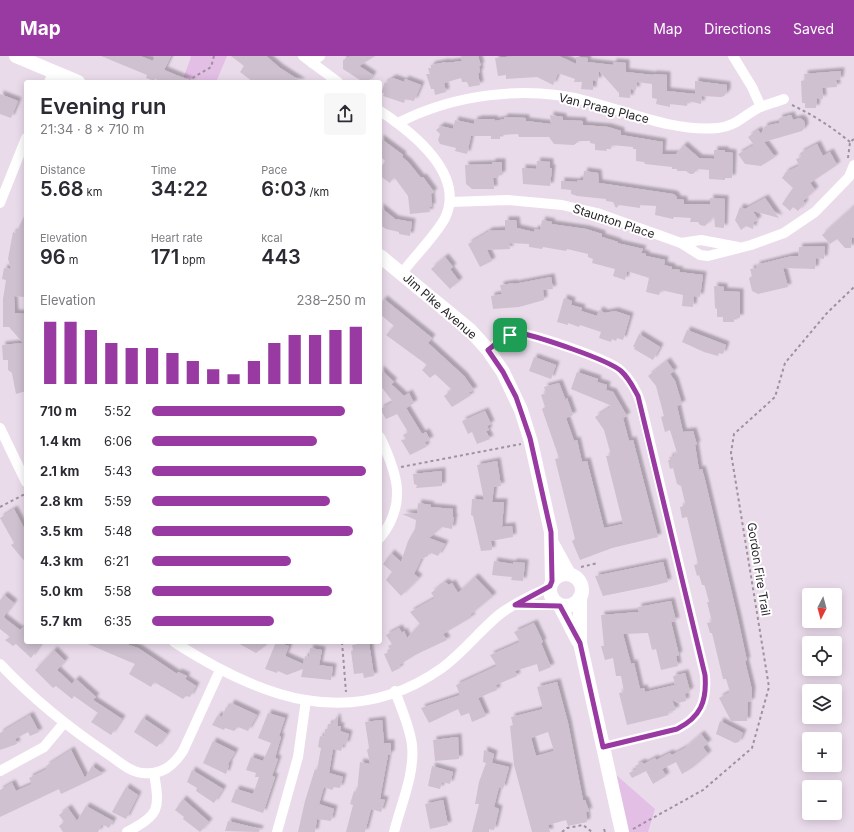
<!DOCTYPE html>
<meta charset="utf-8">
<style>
:root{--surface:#fff;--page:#f7f7f7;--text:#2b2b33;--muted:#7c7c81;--accent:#993aa2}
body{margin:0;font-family:Inter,sans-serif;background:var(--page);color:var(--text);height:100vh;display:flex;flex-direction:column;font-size:15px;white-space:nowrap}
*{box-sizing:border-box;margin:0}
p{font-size:13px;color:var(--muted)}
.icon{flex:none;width:22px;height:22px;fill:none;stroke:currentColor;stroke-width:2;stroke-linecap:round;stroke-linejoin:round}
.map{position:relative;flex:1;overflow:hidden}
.sheet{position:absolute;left:24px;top:24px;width:358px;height:564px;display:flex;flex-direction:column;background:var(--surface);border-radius:4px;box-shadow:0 2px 10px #0003}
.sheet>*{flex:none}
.needle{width:26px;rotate:186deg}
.buttons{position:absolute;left:802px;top:532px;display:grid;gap:8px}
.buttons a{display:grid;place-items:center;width:40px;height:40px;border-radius:4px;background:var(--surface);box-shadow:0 2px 10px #0003;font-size:20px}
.pin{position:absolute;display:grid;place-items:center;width:34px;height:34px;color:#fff;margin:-17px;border-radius:8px;box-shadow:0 2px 6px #0006}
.round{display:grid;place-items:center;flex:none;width:42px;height:42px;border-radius:4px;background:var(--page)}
.summary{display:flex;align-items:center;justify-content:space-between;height:68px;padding:0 16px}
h1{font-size:22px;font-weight:600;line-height:30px}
.figures{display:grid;grid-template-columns:repeat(3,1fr);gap:6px;height:68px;padding:4px 16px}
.figures div{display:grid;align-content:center}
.figures b{font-size:20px;font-weight:600}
.figures small{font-size:11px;font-weight:400}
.figures p{font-size:11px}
.chart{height:112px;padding:8px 16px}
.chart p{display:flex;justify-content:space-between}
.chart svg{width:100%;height:72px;margin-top:4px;stroke:var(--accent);stroke-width:6}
ul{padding:0 16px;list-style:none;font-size:13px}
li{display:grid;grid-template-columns:64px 48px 1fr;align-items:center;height:30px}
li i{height:10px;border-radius:5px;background:var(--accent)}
header{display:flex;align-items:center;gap:24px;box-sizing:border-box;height:56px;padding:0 20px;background:var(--accent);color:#fff}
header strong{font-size:19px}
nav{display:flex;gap:22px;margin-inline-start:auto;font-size:14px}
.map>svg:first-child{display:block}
.green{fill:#e3bee5}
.building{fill:#cfc1d0;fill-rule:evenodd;filter:url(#shadow)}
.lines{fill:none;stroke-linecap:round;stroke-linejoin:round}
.path{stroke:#9d929e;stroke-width:2;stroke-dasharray:3 3;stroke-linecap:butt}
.street{stroke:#fff;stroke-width:10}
.secondary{stroke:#fff;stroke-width:14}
.route-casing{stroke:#fff;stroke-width:8}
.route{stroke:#993aa2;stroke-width:5}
.labels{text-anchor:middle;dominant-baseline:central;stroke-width:4;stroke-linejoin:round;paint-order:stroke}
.street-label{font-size:12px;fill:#241f25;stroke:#fff}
</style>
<header>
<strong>Map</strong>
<nav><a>Map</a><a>Directions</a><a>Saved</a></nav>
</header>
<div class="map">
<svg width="854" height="776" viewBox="0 0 854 776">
<defs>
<filter id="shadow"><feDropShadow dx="3.5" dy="-3.5" stdDeviation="1" flood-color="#0004"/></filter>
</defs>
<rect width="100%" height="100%" fill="#eadbeb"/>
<g class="green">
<polygon points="190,0 227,0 216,26 182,26 191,1"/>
<polygon points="599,704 655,753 648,776 618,776"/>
</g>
<g class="building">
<polygon points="101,0 140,0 153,5 155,0 171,0 164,14 193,26 162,26 155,23 154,25 146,22 147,19"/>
<polygon points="231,0 266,0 280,12 302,26 253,26 240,16 244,10"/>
<polygon points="351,0 375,0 359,10 373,19 368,26 363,26 343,13 343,4"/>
<polygon points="461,0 478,0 481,10 479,10 480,16 478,17 480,29 469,31 467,26 462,26 461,22 444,27 446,36 435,39 434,33 431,33 426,18 430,18 428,12 431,12 431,9 446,6 446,7 462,5"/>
<polygon points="515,0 559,0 576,8 576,1 588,2 587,6 613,9 613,6 626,7 626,16 653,19 653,18 667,19 667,35 695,38 695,25 727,29 727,36 724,40 721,41 702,40 701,48 688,45 687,50 670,48 670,51 656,48 657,43 652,42 652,28 637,26 636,34 631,33 630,42 619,41 619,37 599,15 598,25 593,24 593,34 581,33 582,26 574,26 575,23 558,17 553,29 537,21 506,23 506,19 498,20 495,2"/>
<polygon points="841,15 840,24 836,24 837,31 822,32 823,43 817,42 816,52 805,52 805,47 802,47 801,25 805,24 804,18"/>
<polygon points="393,22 404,26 405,23 421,29 414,45 405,43 404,47 383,40 384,37 381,37 385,26 387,27 388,25"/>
<polygon points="0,38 18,45 11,62 0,58"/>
<polygon points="550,59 563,61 563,64 583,65 583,69 608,71 621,75 621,79 663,86 662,98 676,98 684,89 699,102 714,103 714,94 725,94 725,96 733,97 732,122 725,122 725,124 709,123 709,114 698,113 693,118 690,118 686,115 677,115 677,113 672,113 672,111 645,108 644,106 636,105 636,93 633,93 633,91 611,89 611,93 606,93 607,95 595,94 595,88 590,87 590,85 579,85 574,89 554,88 549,81 519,81 518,78 500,79 500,83 491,83 491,80 471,80 467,98 455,95 456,92 440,88 438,84 440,78 436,74 441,70 453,73 455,64 474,68 474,64 478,64 477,63 494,63 495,65 504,63 504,61 526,62 526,65 551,68"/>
<polygon points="791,59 793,64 800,62 804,65 805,71 802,75 764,86 775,101 761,110 745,108 738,98 754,89 748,81 758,74 761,78 765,70 779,67 779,62"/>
<polygon points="380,82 403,99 402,101 408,106 421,122 423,121 434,136 431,138 432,151 429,151 430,156 410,158 408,140 394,121 390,127 380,120 380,113 385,105 380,100"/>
<polygon points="817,88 823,100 830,96 837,109 810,127 815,134 803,145 805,147 798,155 793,151 790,155 782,148 793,132 782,122 786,116 799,110 796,103 801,101 800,97"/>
<polygon points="537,105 550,106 550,112 552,112 550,130 523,128 522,112 536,113"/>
<polygon points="492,106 502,106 502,119 499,119 498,122 493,122 494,133 472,133 466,128 465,109 492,108"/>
<polygon points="584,115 598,117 599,127 673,138 676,140 677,143 684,144 684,148 710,148 710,142 725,143 724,172 715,171 714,160 705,170 700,169 698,166 690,166 691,162 674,161 673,163 655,159 656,150 640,149 640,152 619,149 616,152 613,146 606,145 606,143 577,140 571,138 571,134 561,133 561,125 577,126 578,124 583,124"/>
<polygon points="765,142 779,162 753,155 758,164 754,166 753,173 746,170 741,174 735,164 740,151 745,153"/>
<polygon points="854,150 854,181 852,182 851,192 845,192 837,183 830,188 822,179"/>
<polygon points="380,151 395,163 412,166 410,180 399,178 399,176 386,173 380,169"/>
<polygon points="26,156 26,233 24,241 14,240 15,257 26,258 26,335 16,338 12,317 8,314 8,304 3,304 2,289 23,287 9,271 3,271 3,243 6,224 2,223 4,212 11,213 8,203 13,176 16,177"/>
<polygon points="505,164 516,164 517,172 534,176 535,173 540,174 542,164 552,166 551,168 586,173 602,178 602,181 618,186 617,187 643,193 641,197 646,198 646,200 665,204 664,209 672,211 672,213 680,214 679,216 703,219 700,241 694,240 693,251 682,250 683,239 661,234 659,239 646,236 649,222 627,215 625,224 613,220 615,213 592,207 593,203 588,201 588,198 567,193 566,195 543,191 542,193 529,191 529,188 509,187 510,193 487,194 492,205 480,211 468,188 488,176 488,175 505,174"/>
<polygon points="825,190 824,203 816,202 815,213 783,212 788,231 758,238 752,235 749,222 752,220 750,213 757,212 756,209 792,200 798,200 799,191"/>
<polygon points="445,201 453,211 450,213 459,225 450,233 431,213"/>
<polygon points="551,221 553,233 543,234 544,244 519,251 493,253 491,240 502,238 500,229 514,227 514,228"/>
<polygon points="714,230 724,231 724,235 740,236 740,262 734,262 734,266 723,266 723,261 717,261 717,253 715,252"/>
<polygon points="564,242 572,245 571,249 582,252 581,255 597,260 599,254 605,257 615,255 630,260 623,284 617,282 616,285 612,283 611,286 599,282 601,276 580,269 579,271 568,267 568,269 557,266"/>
<polygon points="384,243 432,282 428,287 464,320 474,334 468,337 471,339 452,351 444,340 452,334 435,318 430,322 422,314 427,309 386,279 394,270 380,258 380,248"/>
<polygon points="687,274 726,289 723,298 719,297 718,300 704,296 682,286"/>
<polygon points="639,278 660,291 653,304 634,293 635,291 633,291"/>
<polygon points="534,301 556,309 551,323 529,315"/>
<polygon points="667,305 674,315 670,318 675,325 682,348 677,350 683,376 693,375 697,389 695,389 699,414 702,413 705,424 738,563 747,605 745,605 752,634 751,646 748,646 747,665 731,665 719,642 730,636 726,623 723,623 712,577 710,577 707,567 712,566 707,546 709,546 705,531 704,529 702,529 699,519 697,520 694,509 698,508 687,461 682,462 680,451 684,450 685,447 681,430 677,428 673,412 670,413 668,404 670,404 669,401 674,400 674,398 677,397 670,374 665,376 661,361 664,360 656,330 648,320"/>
<polygon points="380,313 394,326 391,328 404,340 409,337 414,347 406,352 422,378 426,376 430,384 425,386 426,391 410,399 401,384 406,383 403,379 408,376 397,358 386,363 380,353 393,346 380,329"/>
<polygon points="577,316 598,323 597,326 607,329 606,334 613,336 627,360 623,362 629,385 633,384 658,481 612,492 580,504 572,485 575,483 555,403 559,402 542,353 545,351 541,339 546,337 544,331 559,327 566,345 567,342 573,359 566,362 574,385 577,384 582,406 587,405 604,472 623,468 606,400 611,399 604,374 595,361 612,350 571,333"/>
<polygon points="485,355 491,368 487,370 489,374 486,375 490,383 477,388 472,376 468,378 462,365"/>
<polygon points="497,405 501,430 494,431 492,446 504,446 502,471 512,470 513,481 491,485 492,494 481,495 473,460 471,459 472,443 484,444 477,409"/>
<polygon points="442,415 442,430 416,432 417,429 414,428 413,418"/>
<polygon points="418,447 431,449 430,451 453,453 453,461 454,461 452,473 442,471 429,482 445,488 438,500 429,496 428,500 421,503 414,518 419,522 401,540 386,524 392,516 383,508 391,497 401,506 408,485 415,473 416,464 402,458 417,457"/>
<polygon points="14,453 26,476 26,507 11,489 14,487 0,462"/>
<polygon points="494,505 513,508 513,506 525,507 523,525 511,524 512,521 492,519"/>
<polygon points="663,506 668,526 652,530 603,540 595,520"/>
<polygon points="475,521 493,540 470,559 472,561 443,578 447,584 417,598 399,609 400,612 392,616 384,598 391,595 388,590 392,588 386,579 399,572 402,577 404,575 407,582 420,568 410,556 435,542 431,537 445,526 449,529 452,527 458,537"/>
<polygon points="4,539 14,547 3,561 20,574 26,569 26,586 42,586 31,602 16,588 13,590 5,584 10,581 0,573 0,544"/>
<polygon points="671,545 676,565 671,566 679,599 676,600 678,610 661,614 656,593 652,594 648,577 623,578 631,608 634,607 640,633 644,632 645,636 675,629 673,620 685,617 690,635 685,638 686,645 678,647 672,644 676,654 668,656 669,659 627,669 619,637 624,636 621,620 616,620 613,602 605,604 601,590 604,590 601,559 639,556 638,551"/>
<polygon points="534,567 543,586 541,587 551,611 539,616 537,608 515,615 517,620 496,629 497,634 478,642 486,660 472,666 469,657 461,660 458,653 429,667 421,652 460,639 456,629 497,610 490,599 520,586 514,576"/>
<polygon points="83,586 120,586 138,592 177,618 178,616 187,620 185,623 196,630 190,641 186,640 183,643 154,626 151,631 129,618 135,608"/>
<polygon points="236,586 270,586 256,597"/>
<polygon points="276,586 289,590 285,600 303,608 305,600 309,601 310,592 322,594 319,609 333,611 331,624 301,621 303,613 287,619 278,615 277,617 265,613"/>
<polygon points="369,587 374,620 364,622 363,617 354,618 351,595 353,594 352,589"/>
<polygon points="54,594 65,605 57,614 72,628 76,623 96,641 93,644 122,663 111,679 91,666 98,657 74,640 72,643 56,630 53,632 35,614"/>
<path d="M557 626 568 667 583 744H585L589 755 586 756 587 766 568 770 566 764 548 769 550 776H532L514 709 510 670 513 669 511 661 543 653 537 631ZM548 676 554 695 536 700 531 682Z"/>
<polygon points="231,647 257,659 248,675 238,671 234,675 225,672 224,674 212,669 218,659 222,661 226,651 229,652"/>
<polygon points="268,657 285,662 279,680 281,681 275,702 278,703 272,720 275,721 263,757 231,746 236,733 253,738 259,721 255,721 256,717 246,714 251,701 263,705 271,687 258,682"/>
<polygon points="30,659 39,676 30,680 28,676 15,683 17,688 0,694 0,677"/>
<polygon points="337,660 338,670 341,670 340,675 349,678 346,689 343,688 341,695 333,693 329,717 343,721 340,732 334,731 332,734 324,731 319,748 334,753 331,765 317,763 315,776 298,776 305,745 315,713 317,714 321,692 318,691 320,680 324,681 325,673 328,673 328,668 332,668"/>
<polygon points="143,662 167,678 157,691 134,676"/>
<polygon points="382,664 384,687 391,687 391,698 388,699 380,743 385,744 381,756 371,753 365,776 346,776 353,749 350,748 354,735 357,736 360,706 370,708 367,694 369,692 365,666"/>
<polygon points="720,665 743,677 739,686 735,687 716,678"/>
<polygon points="701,678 708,687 703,691 708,698 692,712 682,718 676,706 662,713 666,720 653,728 646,715 632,722 629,717 637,713 635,710 642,706 644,708 655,702 656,704 670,697 672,699 685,692"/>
<polygon points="458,681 459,703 435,705 433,684"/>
<polygon points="213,685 235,696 228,708 229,709 226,718 203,707"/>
<polygon points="71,694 85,722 92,710 103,718 61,738 59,733 0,761 0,734 12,727 16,735 32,728 29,722 47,713 46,710"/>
<polygon points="484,694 494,698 492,707 509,711 503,733 499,731 494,751 499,753 494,774 489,773 489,776 472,776 479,748 475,748 479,726 486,707 483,706"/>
<polygon points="432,710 453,716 450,728 442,726 440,733 428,730"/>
<polygon points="192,714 223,733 214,747 196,735 197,732 187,726"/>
<polygon points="126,731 138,739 126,763 112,756"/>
<polygon points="183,743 209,766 200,776 183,763 184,761 175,754"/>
<polygon points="443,744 448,769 430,773 425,748"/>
<polygon points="86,750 113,765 109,772 102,768 98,776 63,776 59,770 64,766 59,759 68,752 77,765"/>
<polygon points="228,765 260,773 259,776 225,775"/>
</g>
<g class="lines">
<g class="path">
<polyline points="188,26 194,21 211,11 214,0"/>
<path d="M792 49C813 59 832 71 850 86"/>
<polyline points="848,102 850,86 854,83"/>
<polyline points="401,411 521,388"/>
<polyline points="0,451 25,438"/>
<polyline points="581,511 598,507"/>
<polyline points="342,586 346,636"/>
<polyline points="604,773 605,776"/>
<polyline points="633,773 703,734 752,692 769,631 731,397 734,378 775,341 785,307 827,257 854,231"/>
<polyline points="562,776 567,772 583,769 592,776"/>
</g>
<g class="street">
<polyline points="303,0 338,26"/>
<polyline points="733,0 752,31 761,51"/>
<polyline points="312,7 320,0"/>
<polyline points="49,26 54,16"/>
<path d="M380 55C412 76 466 118 445 162 437 178 413 202 402 217"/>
<path d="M398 67C454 38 526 29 587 45 630 56 673 76 718 72 737 70 744 59 760 51 768 48 776 46 784 43"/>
<polyline points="450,146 507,144 562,149 597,157 681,187 700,199 708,200 751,189 784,177 815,156 849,121 854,109"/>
<polyline points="0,147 26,82"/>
<polyline points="681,187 701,184 738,191"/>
<path d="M488 294C498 286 506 279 520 277 540 281 606 302 620 314 630 323 637 335 641 348L705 619C707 645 701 661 677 673L603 691"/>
<polyline points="0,372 26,426"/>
<path d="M380 381C397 417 408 447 380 482"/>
<polyline points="517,549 558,549"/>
<path d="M174 586C259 641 350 677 442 612 464 596 479 575 500 558 514 547 534 539 550 530"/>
<path d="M0 608C32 642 69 672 108 698 118 705 130 716 143 717 162 719 173 710 183 695L220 614"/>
<polyline points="0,715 44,691 64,667"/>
<path d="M127 776C160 758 160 754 154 717"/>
<polyline points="277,776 298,701 306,644"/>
<path d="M394 776C401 748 415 718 412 689 410 671 401 652 395 635"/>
</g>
<g class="secondary">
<polyline points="16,0 78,26"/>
<polyline points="380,200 470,274 488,294 503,316 521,354 531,386 551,476 552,525"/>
<polyline points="552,487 569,518"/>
<circle cx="566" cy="534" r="16"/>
<polyline points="580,541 580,587 622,776"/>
<polyline points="560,550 578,585"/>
</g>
</g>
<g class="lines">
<defs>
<path id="route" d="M520 277C539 281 607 303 621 315 629 322 633 331 638 340L705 619C707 645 701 661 677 673L603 691 580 587 560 550 515 549 550 530 552 525 551 476 530 382 516 341 503 316 488 294C498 286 506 279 520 277Z"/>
</defs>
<use href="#route" class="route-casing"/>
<use href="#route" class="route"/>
</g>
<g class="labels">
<g class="street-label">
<text transform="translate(604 52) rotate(14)">Van Praag Place</text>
<text transform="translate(614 165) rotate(18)">Staunton Place</text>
<text transform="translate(440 250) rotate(41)">Jim Pike Avenue</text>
<text transform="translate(759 513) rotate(81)">Gordon Fire Trail</text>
</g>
</g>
</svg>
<div class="buttons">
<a><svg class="needle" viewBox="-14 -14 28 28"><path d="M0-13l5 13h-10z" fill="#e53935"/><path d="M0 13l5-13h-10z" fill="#7c7c81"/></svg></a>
<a><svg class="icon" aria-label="locate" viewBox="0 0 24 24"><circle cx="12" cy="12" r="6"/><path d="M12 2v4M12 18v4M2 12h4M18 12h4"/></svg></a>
<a><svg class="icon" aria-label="layers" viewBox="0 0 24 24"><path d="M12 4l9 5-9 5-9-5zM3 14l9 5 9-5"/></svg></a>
<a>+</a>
<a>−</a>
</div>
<div class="pin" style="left:510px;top:279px;background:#1e9e55"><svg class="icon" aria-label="arrive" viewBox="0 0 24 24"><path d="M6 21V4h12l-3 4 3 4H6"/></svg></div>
<section class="sheet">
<div class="summary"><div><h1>Evening run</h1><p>21:34 · 8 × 710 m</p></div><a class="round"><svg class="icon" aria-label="share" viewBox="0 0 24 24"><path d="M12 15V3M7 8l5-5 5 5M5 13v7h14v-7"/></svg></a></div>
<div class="figures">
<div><p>Distance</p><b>5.68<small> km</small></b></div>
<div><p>Time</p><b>34:22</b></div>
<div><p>Pace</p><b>6:03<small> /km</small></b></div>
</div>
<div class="figures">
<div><p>Elevation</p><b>96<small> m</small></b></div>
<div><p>Heart rate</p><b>171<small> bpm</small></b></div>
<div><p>kcal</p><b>443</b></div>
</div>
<div class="chart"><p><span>Elevation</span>238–250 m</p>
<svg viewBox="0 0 160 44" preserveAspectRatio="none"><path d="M5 44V6M15 44V6M25 44V11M35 44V19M45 44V22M55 44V22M65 44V25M75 44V30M85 44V35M95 44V38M105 44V30M115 44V19M125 44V14M135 44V14M145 44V11M155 44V9"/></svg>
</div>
<ul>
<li><b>710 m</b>5:52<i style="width:90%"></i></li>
<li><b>1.4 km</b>6:06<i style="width:77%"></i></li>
<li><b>2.1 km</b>5:43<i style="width:100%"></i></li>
<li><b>2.8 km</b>5:59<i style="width:83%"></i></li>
<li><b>3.5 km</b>5:48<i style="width:94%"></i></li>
<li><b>4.3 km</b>6:21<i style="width:65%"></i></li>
<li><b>5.0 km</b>5:58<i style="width:84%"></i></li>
<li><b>5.7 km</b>6:35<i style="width:57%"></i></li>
</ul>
</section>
</div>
